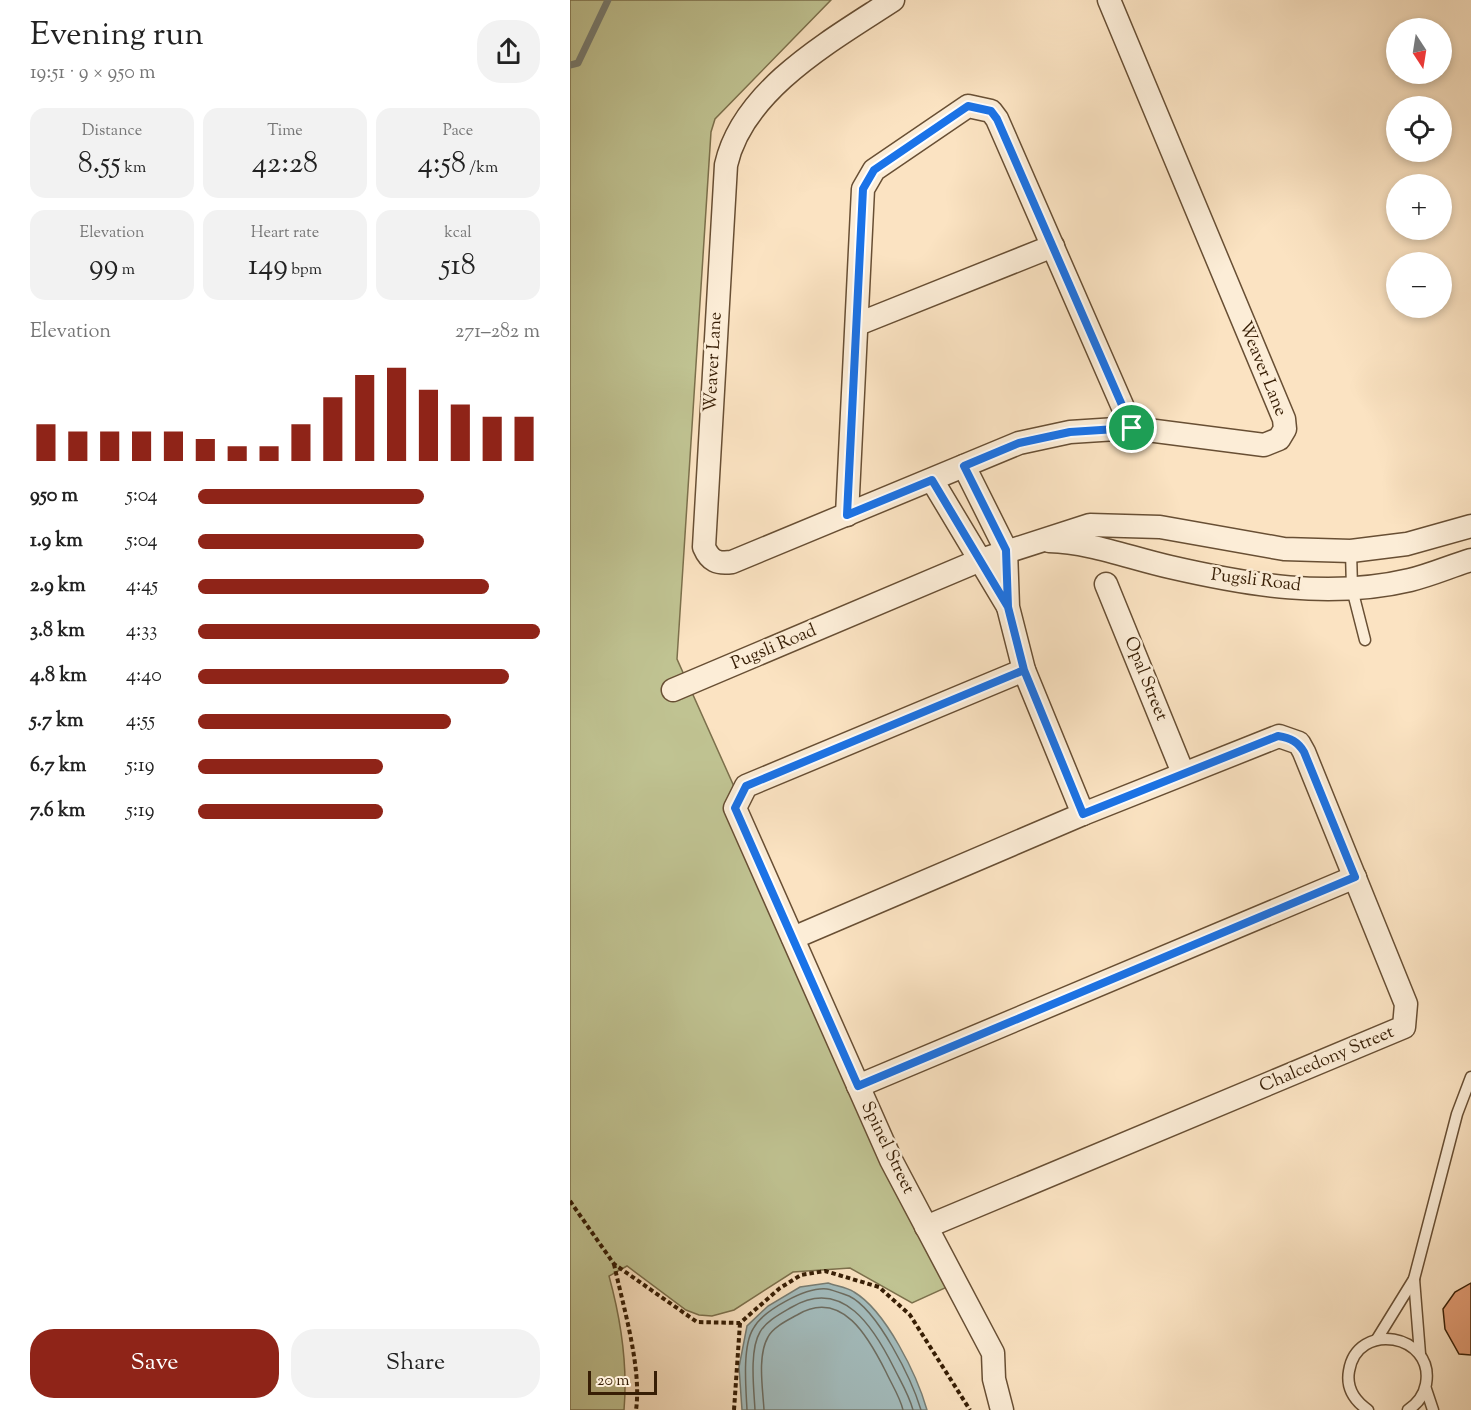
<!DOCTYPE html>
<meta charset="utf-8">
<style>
:root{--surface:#fff;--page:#f2f2f2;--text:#222;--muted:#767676;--accent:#8f2418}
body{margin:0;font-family:"Sorts Mill Goudy",serif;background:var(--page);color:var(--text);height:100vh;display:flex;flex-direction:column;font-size:22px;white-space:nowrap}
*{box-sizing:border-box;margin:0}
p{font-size:20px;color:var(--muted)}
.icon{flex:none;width:33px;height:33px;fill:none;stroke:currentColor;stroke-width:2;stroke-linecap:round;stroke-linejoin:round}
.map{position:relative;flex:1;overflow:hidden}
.details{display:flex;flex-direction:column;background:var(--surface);width:570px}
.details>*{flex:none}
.needle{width:39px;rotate:168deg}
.buttons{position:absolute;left:816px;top:18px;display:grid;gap:12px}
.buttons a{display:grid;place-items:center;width:66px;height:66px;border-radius:50%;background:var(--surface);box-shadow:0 3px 9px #0003;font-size:30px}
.scale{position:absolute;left:18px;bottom:15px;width:69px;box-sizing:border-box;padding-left:6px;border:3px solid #371e05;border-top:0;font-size:16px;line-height:21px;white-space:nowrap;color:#371e05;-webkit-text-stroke:4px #fcedd7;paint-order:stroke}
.pin{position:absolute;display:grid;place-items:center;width:51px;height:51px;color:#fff;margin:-26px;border:3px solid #fff;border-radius:50%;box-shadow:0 2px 6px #0007}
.round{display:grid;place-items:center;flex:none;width:63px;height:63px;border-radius:24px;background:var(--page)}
.head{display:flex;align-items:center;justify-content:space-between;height:102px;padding:0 30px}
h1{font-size:33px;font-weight:600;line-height:45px}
.metrics{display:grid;grid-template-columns:repeat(3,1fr);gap:9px;height:102px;padding:6px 30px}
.metrics div{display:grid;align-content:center;border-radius:15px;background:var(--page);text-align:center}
.metrics b{font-size:30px;font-weight:600}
.metrics small{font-size:16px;font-weight:400}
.metrics p{font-size:16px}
.chart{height:168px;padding:12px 30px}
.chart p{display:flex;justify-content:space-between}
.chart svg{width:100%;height:108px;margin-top:6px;stroke:var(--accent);stroke-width:6}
.button{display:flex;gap:12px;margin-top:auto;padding:12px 30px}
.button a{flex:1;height:69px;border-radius:24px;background:var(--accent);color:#fff;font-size:24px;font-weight:600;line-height:69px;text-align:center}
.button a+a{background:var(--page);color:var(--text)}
ul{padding:0 30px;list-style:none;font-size:20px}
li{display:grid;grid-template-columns:96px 72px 1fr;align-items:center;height:45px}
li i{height:15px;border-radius:8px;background:var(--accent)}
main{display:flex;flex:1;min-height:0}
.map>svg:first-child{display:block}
.green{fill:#c0c392;stroke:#7c704c;stroke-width:1.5}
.water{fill:#a3bcbd;stroke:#787d73;stroke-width:1.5}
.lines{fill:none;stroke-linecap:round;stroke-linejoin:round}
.shore{stroke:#6d6d61;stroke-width:1.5}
.stream{stroke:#787d73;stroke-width:7}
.building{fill:#e59e76;stroke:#371e05;stroke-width:1.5}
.service-casing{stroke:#684f34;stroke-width:13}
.minor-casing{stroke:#684f34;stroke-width:25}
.path{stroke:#371e05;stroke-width:4;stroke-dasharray:4.5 3;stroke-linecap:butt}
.service{stroke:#fcedd7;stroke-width:10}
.minor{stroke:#fcedd7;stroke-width:22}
.route-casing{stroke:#fff;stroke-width:12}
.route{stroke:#1a73e8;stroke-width:8}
.labels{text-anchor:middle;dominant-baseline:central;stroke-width:5;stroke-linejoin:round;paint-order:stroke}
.street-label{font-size:18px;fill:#371e05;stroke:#fcedd7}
</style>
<main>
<section class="details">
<div class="head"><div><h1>Evening run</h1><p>19:51 · 9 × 950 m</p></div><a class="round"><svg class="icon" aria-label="share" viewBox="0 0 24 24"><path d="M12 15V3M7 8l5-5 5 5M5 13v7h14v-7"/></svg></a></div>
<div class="metrics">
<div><p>Distance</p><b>8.55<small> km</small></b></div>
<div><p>Time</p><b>42:28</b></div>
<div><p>Pace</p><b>4:58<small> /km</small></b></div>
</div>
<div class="metrics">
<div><p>Elevation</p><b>99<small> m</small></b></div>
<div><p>Heart rate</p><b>149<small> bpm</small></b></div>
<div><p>kcal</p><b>518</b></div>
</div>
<div class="chart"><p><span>Elevation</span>271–282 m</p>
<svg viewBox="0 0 160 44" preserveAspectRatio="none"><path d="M5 44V29M15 44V32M25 44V32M35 44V32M45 44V32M55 44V35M65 44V38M75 44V38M85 44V29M95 44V18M105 44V9M115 44V6M125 44V15M135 44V21M145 44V26M155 44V26"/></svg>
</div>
<ul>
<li><b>950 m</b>5:04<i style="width:66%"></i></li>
<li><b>1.9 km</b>5:04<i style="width:66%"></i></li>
<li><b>2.9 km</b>4:45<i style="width:85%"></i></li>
<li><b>3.8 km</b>4:33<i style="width:100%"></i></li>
<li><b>4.8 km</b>4:40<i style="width:91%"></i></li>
<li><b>5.7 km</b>4:55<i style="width:74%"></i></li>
<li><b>6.7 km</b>5:19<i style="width:54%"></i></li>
<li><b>7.6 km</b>5:19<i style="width:54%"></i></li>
</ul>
<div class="button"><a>Save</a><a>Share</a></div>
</section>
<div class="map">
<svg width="901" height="1410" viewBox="0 0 901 1410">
<rect width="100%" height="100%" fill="#fbe3c2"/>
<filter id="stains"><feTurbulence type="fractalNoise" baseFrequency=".00333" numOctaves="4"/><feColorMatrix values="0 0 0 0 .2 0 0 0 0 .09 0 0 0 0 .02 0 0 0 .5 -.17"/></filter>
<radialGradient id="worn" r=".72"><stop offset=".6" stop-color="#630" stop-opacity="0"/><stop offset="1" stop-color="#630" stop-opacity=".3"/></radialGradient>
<path class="green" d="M0 0H261L145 119 141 132 107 659 386 1283 342 1303 280 1268 223 1272 164 1310 142 1316 129 1315 116 1310 57 1266 39 1276C51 1320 58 1364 54 1410H0Z"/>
<path class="water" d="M258 1283C266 1286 277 1287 284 1292 316 1311 347 1375 357 1410H172L169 1367 177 1326 198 1306 230 1287Z"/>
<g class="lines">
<g class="shore">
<path d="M177 1410C176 1389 172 1347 183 1329 193 1310 236 1287 257 1289 263 1290 273 1294 279 1296 308 1310 342 1380 351 1410"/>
<path d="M185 1410C184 1390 179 1350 190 1332 196 1321 212 1313 222 1307 273 1277 304 1328 324 1368 331 1382 339 1395 343 1410"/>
<path d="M194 1410C193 1390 187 1356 198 1337 203 1327 218 1320 227 1315 272 1288 299 1338 316 1372 322 1385 330 1397 333 1410"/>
</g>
<polyline class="stream" points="0,65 8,63 38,0"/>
</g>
<polygon class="building" points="901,1283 901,1355 889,1354 875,1329 873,1309 885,1292"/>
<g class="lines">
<defs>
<g id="service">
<polyline points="781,551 782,589 795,640"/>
<polyline points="844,1279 850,1354"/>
<polyline points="807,1339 844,1279 887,1114 901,1077"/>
<polyline points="856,1389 863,1410"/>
<path d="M798 1410C785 1401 776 1388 779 1371 787 1320 865 1334 856 1384 854 1395 847 1404 838 1410"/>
</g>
<g id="minor">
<path d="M323 0C262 40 173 89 156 165L134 547C140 561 147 564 162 562L449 443 500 432 562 428 694 445 709 439 715 429 714 419 539 0"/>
<polyline points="288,324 483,246"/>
<polyline points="394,466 436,550 438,607 454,670 513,814"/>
<polyline points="362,480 437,605"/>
<polyline points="277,515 293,189 304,170 398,106 421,111 427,119 562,428"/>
<path d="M479 541C520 542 560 558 600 567 678 585 760 599 840 580 861 575 881 566 901 560"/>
<polyline points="536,584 613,773"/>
<polyline points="103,690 408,561 520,525 590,527 714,549 781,551 837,544 901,526"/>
<polyline points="223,938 513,814 709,736 729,743 734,752 836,1004 834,1027 356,1227"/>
<polyline points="288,1086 785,877"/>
<polyline points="432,1410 424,1379 423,1353 321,1160 165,808 176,786 454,670"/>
</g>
</defs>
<use href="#service" class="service-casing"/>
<use href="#minor" class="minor-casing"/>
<g class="path">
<polyline points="0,1201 44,1264 127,1322 170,1323 210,1288 231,1275 255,1271 309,1287 340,1315 400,1410"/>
<path d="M44 1264C53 1306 72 1368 66 1410"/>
<polyline points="164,1410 170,1323"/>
</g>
<use href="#service" class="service"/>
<use href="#minor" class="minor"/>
</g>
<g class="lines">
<defs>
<path id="route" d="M562 428 427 119 421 111 398 106 304 170 293 189 277 515 362 480 438 607 454 670 176 786 165 808 288 1086 785 877 734 752C728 742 721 738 708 736L513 814 454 670 438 607 436 550 394 466 449 443 500 432 562 428"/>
</defs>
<use href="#route" class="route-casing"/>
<use href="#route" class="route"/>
</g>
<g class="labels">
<g class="street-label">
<text transform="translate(144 362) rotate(-87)">Weaver Lane</text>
<text transform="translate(692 369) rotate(68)">Weaver Lane</text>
<text transform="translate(686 581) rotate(7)">Pugsli Road</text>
<text transform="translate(204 648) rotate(-23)">Pugsli Road</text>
<text transform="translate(575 679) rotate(68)">Opal Street</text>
<text transform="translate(757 1060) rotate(-23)">Chalcedony Street</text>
<text transform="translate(317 1148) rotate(64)">Spinel Street</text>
</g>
</g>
<rect width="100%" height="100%" filter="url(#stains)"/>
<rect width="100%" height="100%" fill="url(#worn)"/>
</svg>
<div class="buttons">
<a><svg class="needle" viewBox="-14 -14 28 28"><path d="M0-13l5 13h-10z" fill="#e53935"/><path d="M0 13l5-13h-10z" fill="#767676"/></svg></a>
<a><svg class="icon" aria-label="locate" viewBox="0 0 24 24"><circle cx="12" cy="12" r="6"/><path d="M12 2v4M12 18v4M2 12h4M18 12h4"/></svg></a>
<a>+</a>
<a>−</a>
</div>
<div class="scale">20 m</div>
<div class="pin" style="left:562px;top:428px;background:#1e9e55"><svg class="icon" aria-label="arrive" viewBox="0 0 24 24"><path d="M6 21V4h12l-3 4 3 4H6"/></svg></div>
</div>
</main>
